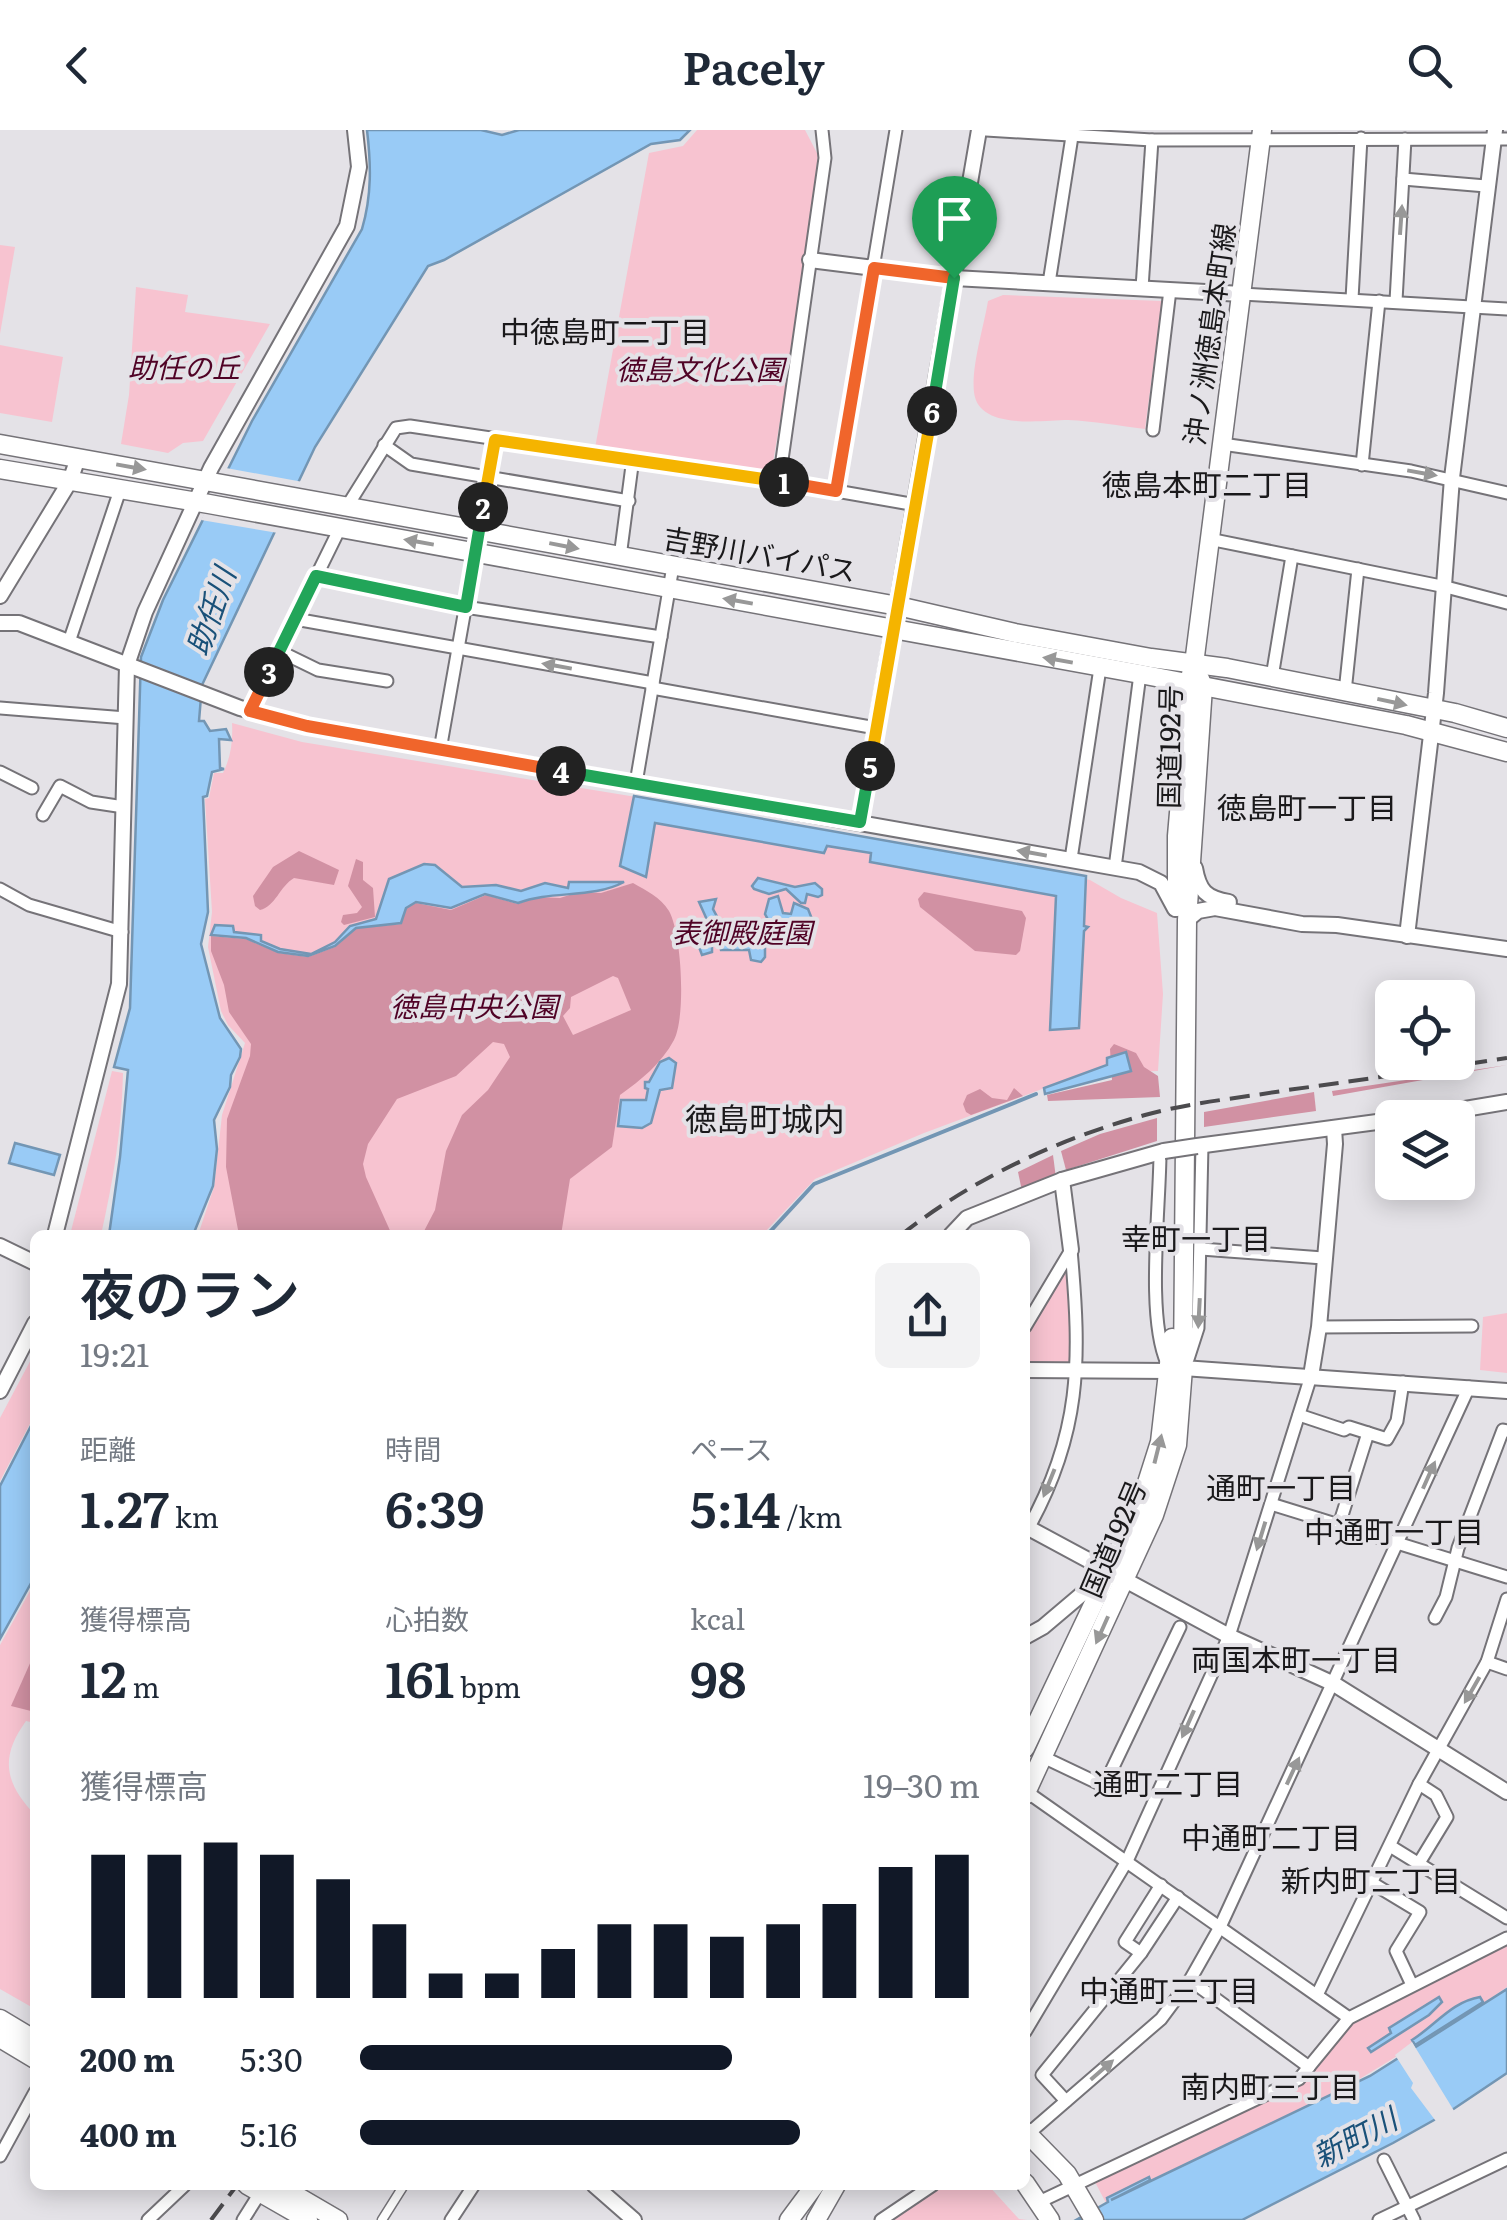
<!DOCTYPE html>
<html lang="ja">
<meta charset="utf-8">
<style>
:root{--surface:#fff;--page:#f2f2f3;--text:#1f2937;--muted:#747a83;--accent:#111827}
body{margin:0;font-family:Literata,"Noto Sans JP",serif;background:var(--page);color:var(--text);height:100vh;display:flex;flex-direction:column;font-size:38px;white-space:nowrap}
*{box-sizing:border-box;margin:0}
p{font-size:32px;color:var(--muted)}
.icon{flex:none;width:55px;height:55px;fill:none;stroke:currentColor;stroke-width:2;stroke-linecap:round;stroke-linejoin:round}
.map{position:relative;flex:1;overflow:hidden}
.details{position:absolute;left:30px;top:1100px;width:1000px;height:960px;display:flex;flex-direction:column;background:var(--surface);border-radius:15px;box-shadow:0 5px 25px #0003}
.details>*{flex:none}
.fabs{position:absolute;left:1375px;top:850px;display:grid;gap:20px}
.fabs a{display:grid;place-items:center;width:100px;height:100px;border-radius:15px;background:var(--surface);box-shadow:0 5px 25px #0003;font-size:50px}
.pin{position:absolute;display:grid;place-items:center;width:85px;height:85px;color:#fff;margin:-102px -42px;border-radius:50% 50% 50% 0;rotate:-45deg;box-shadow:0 0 10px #0007}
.pin .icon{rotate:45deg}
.km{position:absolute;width:50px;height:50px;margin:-25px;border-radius:50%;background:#222;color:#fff;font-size:28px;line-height:50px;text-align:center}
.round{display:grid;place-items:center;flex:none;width:105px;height:105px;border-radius:15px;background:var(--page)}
.headline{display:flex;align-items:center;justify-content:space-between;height:170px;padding:0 50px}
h1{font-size:55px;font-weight:600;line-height:75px}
.figures{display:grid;grid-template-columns:repeat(3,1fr);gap:15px;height:170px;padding:10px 50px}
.figures div{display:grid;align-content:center}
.figures b{font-size:50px;font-weight:600}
.figures small{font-size:28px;font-weight:400}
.figures p{font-size:28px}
.chart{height:280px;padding:20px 50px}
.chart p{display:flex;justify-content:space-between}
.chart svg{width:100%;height:180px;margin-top:10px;stroke:var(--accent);stroke-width:6}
ul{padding:0 50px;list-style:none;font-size:32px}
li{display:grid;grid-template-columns:160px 120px 1fr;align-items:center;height:75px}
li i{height:25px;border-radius:12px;background:var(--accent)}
header{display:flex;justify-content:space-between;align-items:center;height:130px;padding:0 50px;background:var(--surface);font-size:45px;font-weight:600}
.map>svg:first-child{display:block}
.green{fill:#f7c3d0}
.forest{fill:#d191a3;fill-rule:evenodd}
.water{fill:#99cbf6;stroke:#7396b4;stroke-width:2.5}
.pier{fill:#e4e2e7}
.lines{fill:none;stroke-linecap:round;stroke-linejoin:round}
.stream{stroke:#7396b4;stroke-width:4}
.pedestrian-casing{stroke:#757378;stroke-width:11}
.minor-casing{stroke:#757378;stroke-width:15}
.tertiary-casing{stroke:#757378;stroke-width:18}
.primary-casing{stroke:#757378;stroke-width:21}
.trunk-casing{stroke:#757378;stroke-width:21}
.pedestrian{stroke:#fff;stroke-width:8}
.minor{stroke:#fff;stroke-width:11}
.tertiary{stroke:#fff;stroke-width:14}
.primary{stroke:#fff;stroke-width:18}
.trunk{stroke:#fff;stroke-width:18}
.rail{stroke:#4c4b4e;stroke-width:4;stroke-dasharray:20 10;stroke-linecap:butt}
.tertiary-bridge-casing{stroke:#757378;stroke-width:18;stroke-linecap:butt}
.tertiary-bridge{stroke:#fff;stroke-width:14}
.oneway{fill:#989898}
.split-1-casing{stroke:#fff;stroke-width:20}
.split-2-casing{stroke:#fff;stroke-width:20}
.split-3-casing{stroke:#fff;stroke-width:20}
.split-4-casing{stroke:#fff;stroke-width:20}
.split-5-casing{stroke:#fff;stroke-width:20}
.split-6-casing{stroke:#fff;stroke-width:20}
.split-7-casing{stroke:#fff;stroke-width:20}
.split-1{stroke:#f0652b;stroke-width:12}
.split-2{stroke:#f5b400;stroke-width:12}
.split-3{stroke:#22a559;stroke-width:12}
.split-4{stroke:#f0652b;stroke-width:12}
.split-5{stroke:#22a559;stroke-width:12}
.split-6{stroke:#f5b400;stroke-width:12}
.split-7{stroke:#22a559;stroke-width:12}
.labels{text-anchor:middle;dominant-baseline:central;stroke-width:8;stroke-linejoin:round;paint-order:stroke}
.street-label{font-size:28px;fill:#1a191b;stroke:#e4e2e7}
.park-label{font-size:28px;font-style:italic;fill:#500326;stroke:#e4e2e7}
.neighbourhood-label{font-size:30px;fill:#1a191b;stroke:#e4e2e7}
.water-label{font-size:30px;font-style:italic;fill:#1a5179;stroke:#e4e2e7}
.quarter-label{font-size:32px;fill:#1a191b;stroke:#e4e2e7}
</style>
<header><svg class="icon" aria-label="back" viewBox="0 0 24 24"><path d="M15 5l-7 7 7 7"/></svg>Pacely<svg class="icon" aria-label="search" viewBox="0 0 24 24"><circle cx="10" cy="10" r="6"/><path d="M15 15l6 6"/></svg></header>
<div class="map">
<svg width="1507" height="2090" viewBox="0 0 1507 2090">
<rect width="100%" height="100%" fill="#e4e2e7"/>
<g class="green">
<polygon points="697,0 805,0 818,25 796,197 771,344 595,318 649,23 683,16"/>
<polygon points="0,115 15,117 0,204"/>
<polygon points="136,157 188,165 185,182 270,194 203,311 183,313 168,323 121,314 129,265"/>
<path d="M1003 165 1162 171 1145 299C1120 296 1093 291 1068 290 1043 290 978 301 974 262 971 237 984 196 988 171Z"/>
<polygon points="0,215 63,227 52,292 0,283"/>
<path d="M232 593 302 612 752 686 1090 750 1121 768 1157 783 1163 864 1158 941 1132 942 1125 923 1106 935 924 1003 815 1049 762 1105H198L214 1057 222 985 245 913 228 895 221 881 208 817 212 782 205 669 209 668 214 643H223C231 627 233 610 232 593Z"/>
<path d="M112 941 123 943C122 999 113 1051 101 1105H70Z"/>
<polygon points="1063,1142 1068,1144 1074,1222 1068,1234 1025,1234 1025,1207"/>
<polygon points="1507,1183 1507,1243 1480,1240 1483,1187"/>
<polygon points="35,1222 35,1254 32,1260 35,1262 35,1284 0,1351 0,1288"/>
<path d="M35 1452V1593L26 1591C0 1627 4 1652 35 1685V1879L0 1859V1515Z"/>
<polygon points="1507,1812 1507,1857 1484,1873 1330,1967 1106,2073 1094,2050 1304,1951 1352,1893"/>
<polygon points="945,2055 988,2055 1019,2089 1027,2090 890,2090"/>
</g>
<g class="forest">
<path d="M299 721 339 740 334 755 294 748C280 756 275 777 260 780L255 776 253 766 273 737Z"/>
<polygon points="356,729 363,732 363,750 373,758 375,787 344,795 341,792 343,785 357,783 362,777 348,756"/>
<path d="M633 753C647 761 660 767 669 781 682 804 686 887 674 910 661 934 641 950 620 965L612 1017 570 1049 561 1105H422L435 1080 446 1021 462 985 488 960 510 927 504 914 493 912 456 946 397 969 368 1014 363 1034 366 1047 392 1105H239L226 1037 227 989 250 926 251 914 229 882 224 855 211 821V806L246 809 279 823 308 827 335 817 357 798 401 794 406 778 416 773 451 780 486 765 518 774 538 767 560 768 579 762 601 763ZM613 846 618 848 631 880 573 905 563 886 570 878 571 867Z"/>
<polygon points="924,762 1022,781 1026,788 1020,821 1016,825 975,821 920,777 918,769"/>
<polygon points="1114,914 1136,923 1144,937 1158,946 1160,967 1048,971 1047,965 1112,950 1110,919"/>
<polygon points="1507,935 1333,966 1332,961"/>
<polygon points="1014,958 1023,966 971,985 966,982 963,974 967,965 980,959 992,968 1007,970"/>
<polygon points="1314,962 1316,981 1204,997 1204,982"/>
<polygon points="1157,988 1157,1011 1066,1040 1061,1021 1100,1004"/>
<polygon points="1053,1025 1056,1048 1022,1061 1018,1042"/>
<polygon points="35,1522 35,1582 11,1576"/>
</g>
<g class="water">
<path d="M367 0H481L502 5 519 0H690L680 10 651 14 444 130 428 136 315 317 202 555 199 591H204L210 601 226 599 231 610 219 609 220 638 224 639 212 642 207 666 203 667 208 782 201 814 220 888 241 919 240 927 231 945 230 957 214 990 217 1019 213 1056 193 1105H109L120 1027 128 940 114 937 130 878 141 527 163 470 252 291 362 99C372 65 371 34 367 0Z"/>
<polygon points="634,666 1086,746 1084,796 1088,797 1084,801 1079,898 1050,900 1056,766 870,732 871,723 827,716 824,723 655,693 646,747 620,736"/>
<path d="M424 734 435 735 462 757 496 755 521 761 545 753 568 758 569 752H624C592 769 552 760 518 773L485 764 451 778 416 772 406 778 401 793 356 798 335 816 308 826 278 822 246 808 211 805 215 795 233 796 234 802 261 805V811L280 819 311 824 335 812 350 796 376 789 389 749Z"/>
<polygon points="758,748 795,757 815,753 822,759 822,765 818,767 807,764 805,773 801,773 786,759 769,764 754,759 752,756"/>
<polygon points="778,766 783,783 791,784 794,773 808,779 812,789 797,790 784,798 771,795 765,784 769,769"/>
<polygon points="716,769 713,779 721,794 706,808 719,808 712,815 712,822 702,825 699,817 708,792 699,772"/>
<polygon points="734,793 743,803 759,803 765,809 765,827 761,832 751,830 749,820 721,820 720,815 725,812 723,807 736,806 727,798 728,794"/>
<polygon points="1126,922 1131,941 1045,964 1044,958 1107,935 1107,928"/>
<polygon points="669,928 676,933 672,958 660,960 651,993 642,998 618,996 621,970 646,970 648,959 645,958 645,952 649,952 660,932"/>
<polygon points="15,1013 60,1025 54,1045 9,1033"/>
<polygon points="35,1288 35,1446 0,1509 0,1356"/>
<polygon points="1507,1859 1507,1943 1452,1980 1393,2013 1242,2090 1076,2090 1108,2072 1107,2068 1149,2047 1150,2050 1111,2070 1370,1946"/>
<polygon points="1439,1867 1442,1872 1429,1885 1371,1922 1368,1918 1391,1903 1389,1898"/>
<path d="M1480 1867 1483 1872 1415 1915 1412 1910C1436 1895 1451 1872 1480 1867Z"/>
</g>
<g class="pier">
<polygon points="226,338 303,352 278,403 201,390"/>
<polygon points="1412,1912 1456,1984 1438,1994 1411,1958 1413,1953 1395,1925"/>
</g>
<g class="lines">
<polyline class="stream" points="767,1105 814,1054 1036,964"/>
<defs>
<polyline id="pedestrian" points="382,2090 404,2055"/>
<g id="minor">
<polyline points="822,0 825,28 779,351 916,375"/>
<polyline points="986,0 1152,10 1507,9"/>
<polyline points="1403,49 1486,56"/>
<polyline points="1049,153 1073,0"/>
<polyline points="1142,158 1152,10"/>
<polyline points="1242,164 1507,179"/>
<polyline points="1352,169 1361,8"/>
<polyline points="1396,171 1405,9"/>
<polyline points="1153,300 1170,160"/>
<polyline points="1222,314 1411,341 1507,363"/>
<polyline points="384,315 411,334 629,371"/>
<polyline points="1362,335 1379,171"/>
<polyline points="836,361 896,0"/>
<polyline points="348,375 396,298 410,296 779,351"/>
<polyline points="1209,409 1446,457 1507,473"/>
<polyline points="620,427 633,328"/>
<polyline points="316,446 465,477 661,507"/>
<polyline points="295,489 653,553"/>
<polyline points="69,512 120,360"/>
<polyline points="279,521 318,540 387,551"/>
<polyline points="1272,547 1292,426"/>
<polyline points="652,558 876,598"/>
<polyline points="1345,562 1358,439"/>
<polyline points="0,578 126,588"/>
<polyline points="250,581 340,398"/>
<polyline points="440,620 495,310"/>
<polyline points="0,642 32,658"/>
<polyline points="636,653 673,436"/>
<polyline points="43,685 60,656 91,672 124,677"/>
<polyline points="1071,729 1100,538"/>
<polyline points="1116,730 1140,544"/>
<polyline points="0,759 29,775 122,802"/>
<path d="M1160 1022C1160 1077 1146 1186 1167 1233"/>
<polyline points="1201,1119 1323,1128"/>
<polyline points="1025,1197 1071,1120"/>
<polyline points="1319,1197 1472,1196"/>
<polyline points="1188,1229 1198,1198 1202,1015"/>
<polyline points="1299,1285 1344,1300 1349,1297 1368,1303"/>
<polyline points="1271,1374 1507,1447"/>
<polyline points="1339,1395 1368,1303 1387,1309 1397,1291 1403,1252"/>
<path d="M1025 1404C1082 1305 1081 1230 1071 1120"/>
<polyline points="1435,1488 1446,1467 1458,1418 1503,1300 1507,1301"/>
<polyline points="1487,1532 1507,1539"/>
<polyline points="1043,1627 1104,1656 1180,1497"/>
<polyline points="1027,1662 1349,1888"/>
<polyline points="1390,1716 1507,1788"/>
<polyline points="1419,1733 1447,1687 1436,1665 1419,1654"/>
<polyline points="1372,1753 1420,1782 1396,1821 1412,1855"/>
<polyline points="1141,1823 1125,1812 1161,1755"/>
<polyline points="1190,1850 1309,1937"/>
<polyline points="1317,1865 1419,1654 1487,1532 1507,1469"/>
<polyline points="1025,1902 1127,1731 1229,1506 1311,1246"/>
<polyline points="1066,1971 1042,1945 1141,1823 1178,1767"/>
<polyline points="1028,2004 1161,1889 1190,1850 1220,1797 1469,1257"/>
<polyline points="0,2026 35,1962"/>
<polyline points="1384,2030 1414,2090"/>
<polyline points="1039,2072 1299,1949 1349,1888 1507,1808"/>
<polyline points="148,2090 185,2055"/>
<polyline points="243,2090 260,2063"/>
<polyline points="451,2090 474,2055"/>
<polyline points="881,2090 933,2055"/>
<polyline points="1379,2090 1507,2029"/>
</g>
<g id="tertiary">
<polyline points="810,130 954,148 1242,164"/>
<polyline points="0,466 70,351 78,328"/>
<polyline points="0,493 19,493 240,578 307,596 1139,742 1161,753 1175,779"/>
<polyline points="860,692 979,0"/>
<path d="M1195 738C1199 761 1206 768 1229 772"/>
<polyline points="1187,790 1198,781 1215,778 1302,794 1337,795 1507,819"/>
<polyline points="1407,806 1436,563 1452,348 1495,0"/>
<polyline points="1411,988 1507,972"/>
<polyline points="1197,1016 1392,990"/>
<polyline points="1062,1050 1071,1120"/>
<polyline points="55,1105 119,854 127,535 145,482 211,338 347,96 359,37 355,0"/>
<polyline points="951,1105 967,1088 1062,1050 1164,1021"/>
<polyline points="0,1116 35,1133"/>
<polyline points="1183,1238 1507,1261"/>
<polyline points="1025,1240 1171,1241"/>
<polyline points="1311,1246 1319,1197 1335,1014 1334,998"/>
<polyline points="0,1261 35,1193"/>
<polyline points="1025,1396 1229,1506 1334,1554 1507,1662"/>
<polyline points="1025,1507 1043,1497 1108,1442"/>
<polyline points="594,2055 634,2090"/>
</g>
<g id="primary">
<polyline points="1194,534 1262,0"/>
<polyline points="0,1889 35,1910"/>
<polyline points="0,1908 35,1929"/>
<polyline points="247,2055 308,2090"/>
<polyline points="278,2055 338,2090"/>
</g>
<g id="trunk">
<polyline points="0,314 898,476 1015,503 1151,528 1227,538 1455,583 1507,598"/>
<polyline points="0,339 209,374 1140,544 1406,595 1507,622"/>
<polyline points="1177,777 1177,706 1191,544"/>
<polyline points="1025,1618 1139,1378 1160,1312 1172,1208"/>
<polyline points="1025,1665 1154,1385 1177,1315 1183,1238 1187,790 1203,557 1200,549"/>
<polyline points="1025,2001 1067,2044 1094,2090"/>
<polyline points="1025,2053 1050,2090"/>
<polyline points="789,2090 815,2055"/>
<polyline points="816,2090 836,2055"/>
</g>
</defs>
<use href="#pedestrian" class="pedestrian-casing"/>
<use href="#minor" class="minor-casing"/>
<use href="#tertiary" class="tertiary-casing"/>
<use href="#primary" class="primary-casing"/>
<use href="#trunk" class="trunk-casing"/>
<use href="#pedestrian" class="pedestrian"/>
<use href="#minor" class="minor"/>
<use href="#tertiary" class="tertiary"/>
<use href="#primary" class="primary"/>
<use href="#trunk" class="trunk"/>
<g class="rail">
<path d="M901 1105C972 1049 1058 1009 1145 985 1192 972 1241 968 1288 960 1361 950 1434 939 1507 928"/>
<polyline points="211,2090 237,2055"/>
</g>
<defs>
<polyline id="tertiary-bridge" points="1164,1021 1197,1016"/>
</defs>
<use href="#tertiary-bridge" class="tertiary-bridge-casing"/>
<use href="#tertiary-bridge" class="tertiary-bridge"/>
</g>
<defs><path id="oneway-solid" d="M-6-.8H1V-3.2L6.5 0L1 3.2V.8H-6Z" transform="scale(2.5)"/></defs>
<g class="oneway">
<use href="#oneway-solid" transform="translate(1401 90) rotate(-86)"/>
<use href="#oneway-solid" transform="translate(131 337) rotate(10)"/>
<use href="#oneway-solid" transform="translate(1422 343) rotate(10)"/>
<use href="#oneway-solid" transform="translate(419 412) rotate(-170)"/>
<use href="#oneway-solid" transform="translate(564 416) rotate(11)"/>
<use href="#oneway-solid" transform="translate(738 471) rotate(-170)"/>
<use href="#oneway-solid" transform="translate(1058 530) rotate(-170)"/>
<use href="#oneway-solid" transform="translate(557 536) rotate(-170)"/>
<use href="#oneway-solid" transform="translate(1392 572) rotate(12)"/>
<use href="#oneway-solid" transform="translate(1032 723) rotate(-170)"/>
<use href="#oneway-solid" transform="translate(1199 1183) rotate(93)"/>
<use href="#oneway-solid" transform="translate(1158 1319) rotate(-76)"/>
<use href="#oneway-solid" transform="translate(1429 1345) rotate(-66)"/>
<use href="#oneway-solid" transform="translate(1049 1353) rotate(112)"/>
<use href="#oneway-solid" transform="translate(1261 1406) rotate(107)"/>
<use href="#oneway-solid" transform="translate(1102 1500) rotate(114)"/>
<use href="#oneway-solid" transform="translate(1472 1560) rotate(120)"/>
<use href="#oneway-solid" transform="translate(1188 1594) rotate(114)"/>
<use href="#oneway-solid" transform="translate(1293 1641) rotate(-65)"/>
<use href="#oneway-solid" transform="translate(1102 1940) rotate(-41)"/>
</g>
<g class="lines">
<defs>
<polyline id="split-1" points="784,352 836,361 874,138 954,148"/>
<polyline id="split-2" points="483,377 495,310 784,352"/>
<polyline id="split-3" points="269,542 316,446 466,477 483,377"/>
<polyline id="split-4" points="269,542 250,581 307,596 561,641"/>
<polyline id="split-5" points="561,641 860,692 870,636"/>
<polyline id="split-6" points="870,636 932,281"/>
<polyline id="split-7" points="932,281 954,148"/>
</defs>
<use href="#split-1" class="split-1-casing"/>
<use href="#split-2" class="split-2-casing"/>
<use href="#split-3" class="split-3-casing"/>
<use href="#split-4" class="split-4-casing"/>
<use href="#split-5" class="split-5-casing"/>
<use href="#split-6" class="split-6-casing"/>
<use href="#split-7" class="split-7-casing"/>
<use href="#split-1" class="split-1"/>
<use href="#split-2" class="split-2"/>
<use href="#split-3" class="split-3"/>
<use href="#split-4" class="split-4"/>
<use href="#split-5" class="split-5"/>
<use href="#split-6" class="split-6"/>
<use href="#split-7" class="split-7"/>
</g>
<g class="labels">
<g class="street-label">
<text transform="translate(1208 204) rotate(-82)">沖ノ洲徳島本町線</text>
<text transform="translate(760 423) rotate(10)">吉野川バイパス</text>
<text transform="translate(1168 617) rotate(-89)">国道192号</text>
<text transform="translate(1112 1408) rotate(-67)">国道192号</text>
</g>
<g class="park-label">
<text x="184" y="236">助任の丘</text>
<text x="700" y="238">徳島文化公園</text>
<text x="742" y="801">表御殿庭園</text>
<text x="474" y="875">徳島中央公園</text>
</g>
<g class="neighbourhood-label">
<text x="605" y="200">中徳島町二丁目</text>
<text x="1207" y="353">徳島本町二丁目</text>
<text x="1307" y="676">徳島町一丁目</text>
<text x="1196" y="1107">幸町一丁目</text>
<text x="1281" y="1356">通町一丁目</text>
<text x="1394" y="1400">中通町一丁目</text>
<text x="1296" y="1528">両国本町一丁目</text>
<text x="1168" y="1652">通町二丁目</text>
<text x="1271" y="1706">中通町二丁目</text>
<text x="1371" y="1749">新内町二丁目</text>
<text x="1169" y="1859">中通町三丁目</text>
<text x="1270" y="1955">南内町三丁目</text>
</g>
<g class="water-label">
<text transform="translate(209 481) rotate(-71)">助任川</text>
<text transform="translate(1354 2006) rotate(-28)">新町川</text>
</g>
<g class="quarter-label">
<text x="765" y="987">徳島町城内</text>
</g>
</g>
</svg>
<div class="fabs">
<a><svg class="icon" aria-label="locate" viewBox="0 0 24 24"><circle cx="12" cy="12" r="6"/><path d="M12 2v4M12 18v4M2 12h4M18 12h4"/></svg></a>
<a><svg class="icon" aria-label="layers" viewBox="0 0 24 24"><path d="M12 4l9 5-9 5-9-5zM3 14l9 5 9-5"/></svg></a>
</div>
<div class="pin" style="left:954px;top:148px;background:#1e9e55"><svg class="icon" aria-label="arrive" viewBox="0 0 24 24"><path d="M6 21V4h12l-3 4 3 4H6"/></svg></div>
<b class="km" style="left:784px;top:352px">1</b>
<b class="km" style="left:483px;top:377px">2</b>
<b class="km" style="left:269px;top:542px">3</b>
<b class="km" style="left:561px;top:641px">4</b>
<b class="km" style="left:870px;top:636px">5</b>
<b class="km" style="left:932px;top:281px">6</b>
<section class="details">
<div class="headline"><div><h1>夜のラン</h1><p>19:21</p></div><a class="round"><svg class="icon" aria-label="share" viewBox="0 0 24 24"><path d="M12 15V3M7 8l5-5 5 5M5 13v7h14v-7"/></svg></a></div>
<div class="figures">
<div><p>距離</p><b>1.27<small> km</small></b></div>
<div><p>時間</p><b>6:39</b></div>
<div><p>ペース</p><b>5:14<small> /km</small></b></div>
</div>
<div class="figures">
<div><p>獲得標高</p><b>12<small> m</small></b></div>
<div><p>心拍数</p><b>161<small> bpm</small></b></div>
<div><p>kcal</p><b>98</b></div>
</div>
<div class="chart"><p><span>獲得標高</span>19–30 m</p>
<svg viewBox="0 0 160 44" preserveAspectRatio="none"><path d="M5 44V9M15 44V9M25 44V6M35 44V9M45 44V15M55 44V26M65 44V38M75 44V38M85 44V32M95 44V26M105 44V26M115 44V29M125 44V26M135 44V21M145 44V12M155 44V9"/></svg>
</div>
<ul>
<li><b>200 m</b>5:30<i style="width:60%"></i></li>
<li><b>400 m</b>5:16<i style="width:71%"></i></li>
</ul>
</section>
</div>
